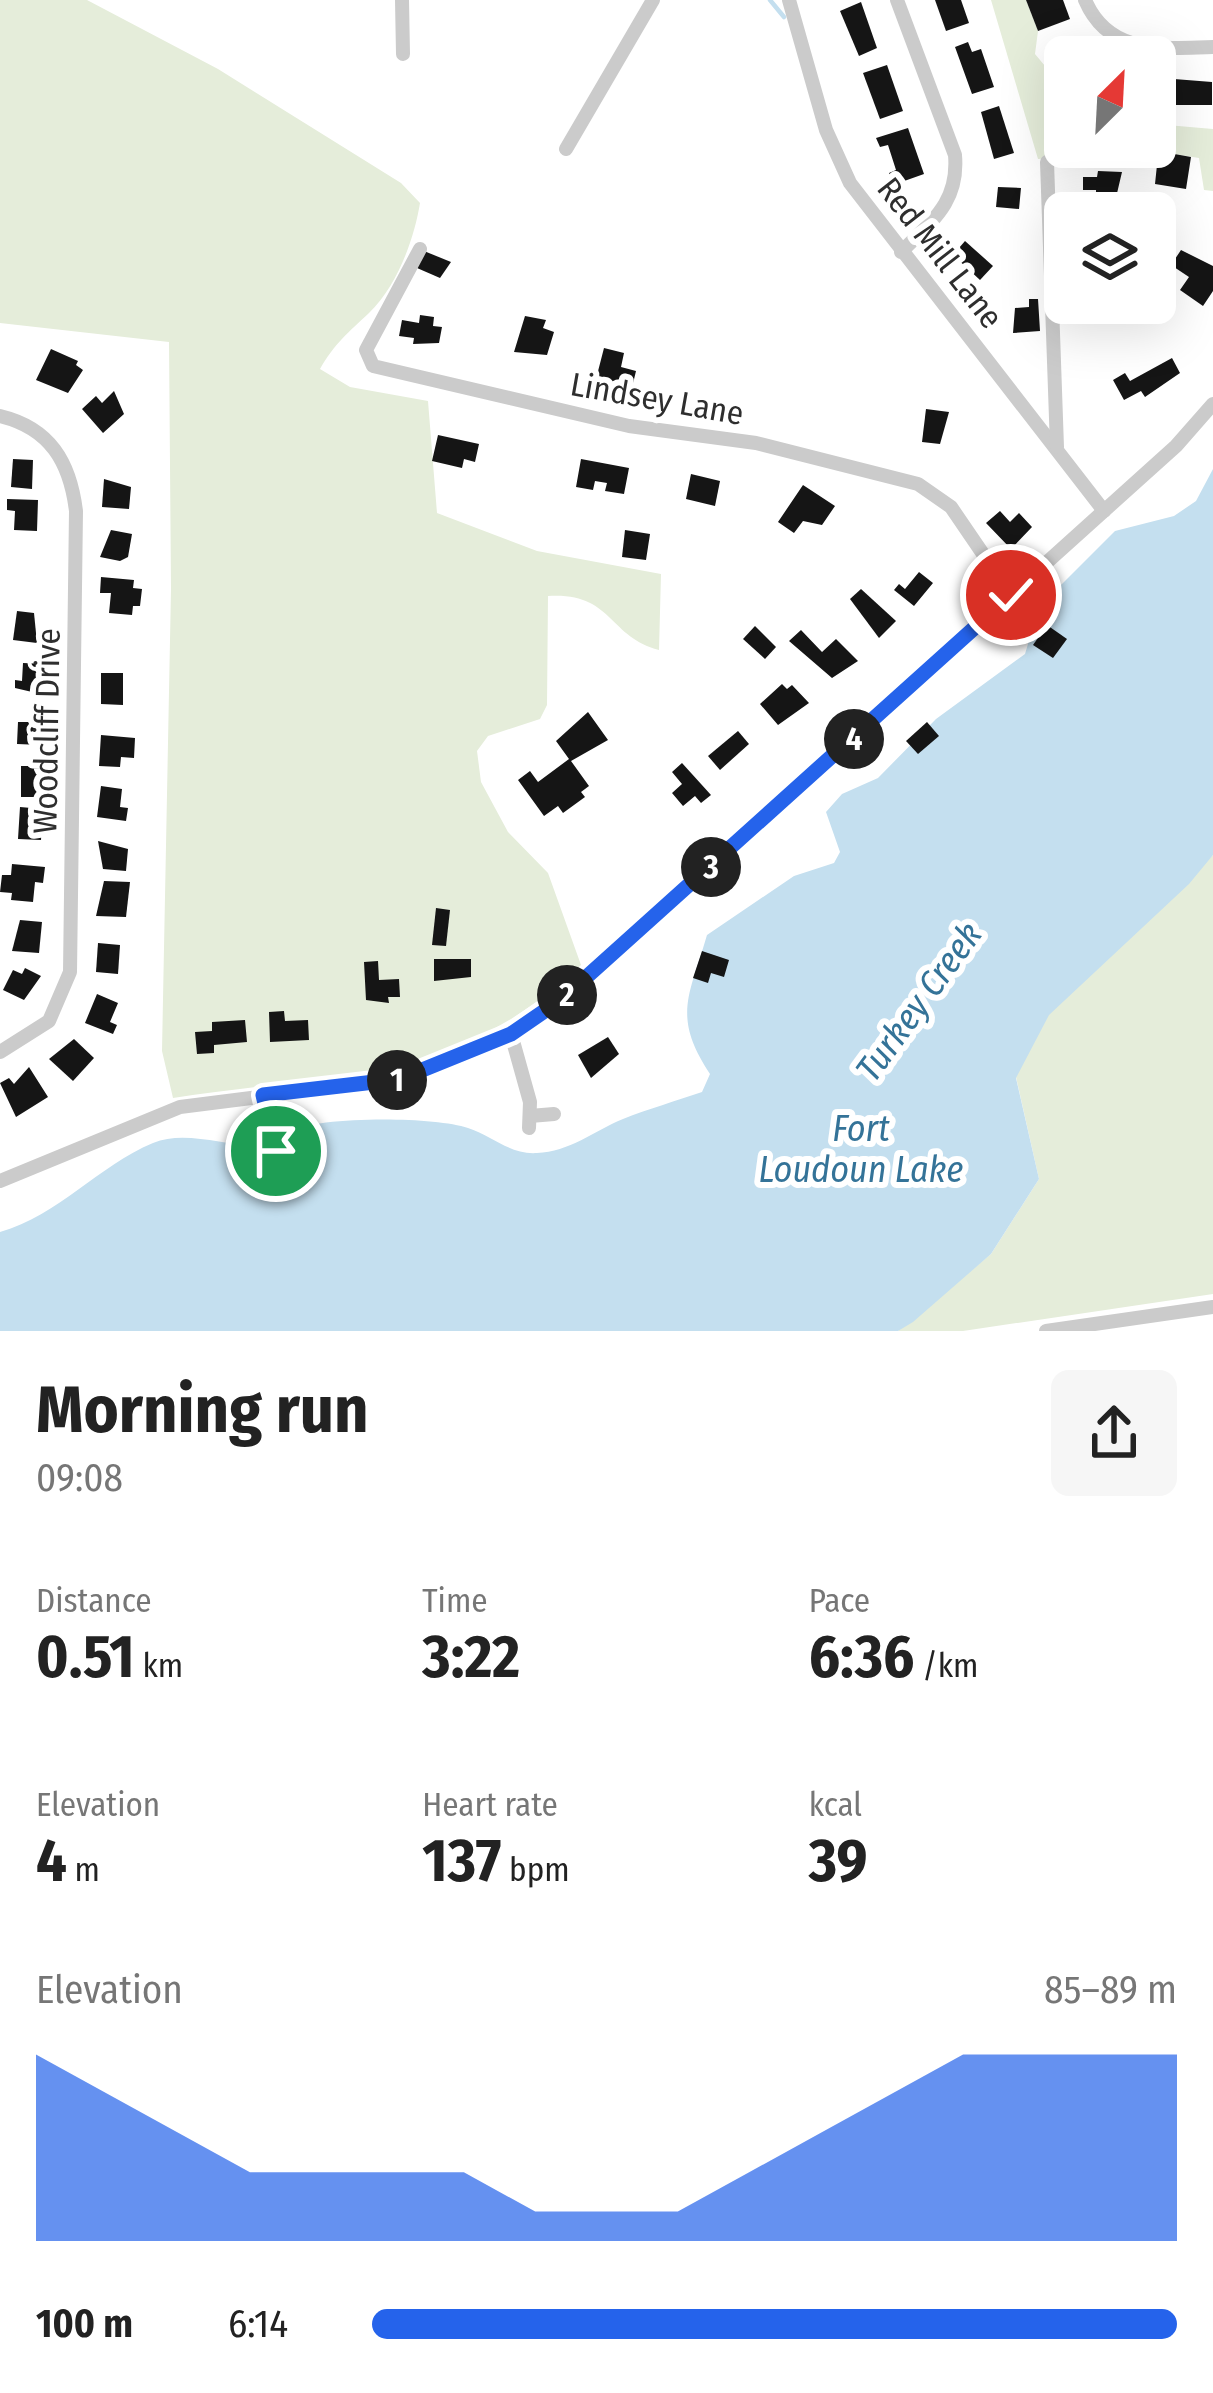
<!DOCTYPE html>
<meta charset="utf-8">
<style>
:root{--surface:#fff;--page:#f6f6f6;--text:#222;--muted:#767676;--accent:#2563eb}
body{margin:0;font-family:"Fira Sans Condensed",sans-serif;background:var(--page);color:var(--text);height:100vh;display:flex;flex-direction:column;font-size:45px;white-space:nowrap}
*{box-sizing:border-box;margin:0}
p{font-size:39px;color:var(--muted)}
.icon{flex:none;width:66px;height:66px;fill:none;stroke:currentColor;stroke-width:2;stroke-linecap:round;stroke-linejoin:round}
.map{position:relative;height:1331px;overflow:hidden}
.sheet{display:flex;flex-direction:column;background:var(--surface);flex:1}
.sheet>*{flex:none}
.needle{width:78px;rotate:24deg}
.tools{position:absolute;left:1044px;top:36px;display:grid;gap:24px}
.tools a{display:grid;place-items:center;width:132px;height:132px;border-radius:18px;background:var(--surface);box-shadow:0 12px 48px #0002;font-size:60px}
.pin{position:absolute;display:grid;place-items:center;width:102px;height:102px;color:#fff;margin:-51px;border:6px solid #fff;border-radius:50%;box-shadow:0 3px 12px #0007}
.km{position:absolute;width:60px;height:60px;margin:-30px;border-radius:50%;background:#222;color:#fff;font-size:33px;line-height:60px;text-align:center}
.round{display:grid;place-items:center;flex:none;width:126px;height:126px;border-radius:18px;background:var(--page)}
.summary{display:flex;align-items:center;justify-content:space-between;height:204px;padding:0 36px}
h1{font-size:66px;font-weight:700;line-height:90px}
.metrics{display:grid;grid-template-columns:repeat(3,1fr);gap:18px;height:204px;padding:12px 36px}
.metrics div{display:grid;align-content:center}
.metrics b{font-size:60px;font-weight:700}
.metrics small{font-size:33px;font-weight:400}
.metrics p{font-size:33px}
.chart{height:336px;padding:24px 36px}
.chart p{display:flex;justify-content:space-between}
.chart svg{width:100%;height:216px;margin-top:12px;fill:var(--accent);opacity:.7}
ul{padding:0 36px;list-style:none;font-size:39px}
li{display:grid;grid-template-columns:192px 144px 1fr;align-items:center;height:90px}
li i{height:30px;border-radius:15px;background:var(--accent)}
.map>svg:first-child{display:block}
.green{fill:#e5edda}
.water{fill:#c4dfef}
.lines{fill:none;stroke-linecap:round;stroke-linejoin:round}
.stream{stroke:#c4dfef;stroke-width:4.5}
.building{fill:#151515}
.minor{stroke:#cbcbcb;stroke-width:14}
.route-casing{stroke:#fff;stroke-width:24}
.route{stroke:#2563eb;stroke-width:15}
.labels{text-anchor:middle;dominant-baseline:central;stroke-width:12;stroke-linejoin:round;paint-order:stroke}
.street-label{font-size:33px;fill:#2e2e2e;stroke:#fff}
.water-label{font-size:36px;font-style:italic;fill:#347398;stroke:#fff}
</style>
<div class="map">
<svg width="1213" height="1331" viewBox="0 0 1213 1331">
<rect width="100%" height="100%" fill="#fff"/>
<g class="green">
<path d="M0 0H87L218 69 401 183 420 203C414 240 397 286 369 313 349 332 334 344 320 369L350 387 428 401 437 513 537 551 661 574 659 650C608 637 613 592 548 596L547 705 540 719 488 736 477 751 481 782 508 832 548 873 581 965C452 1086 335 1072 173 1098L162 1051 171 589 169 342 0 323Z"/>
<polygon points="991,0 1026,0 1038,31 1035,54 1065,90 1065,147 1155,147 1155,124 1213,129 1213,191 1204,190 1199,158 1156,151 1038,159"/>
<polygon points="1213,855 1213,1294 963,1331 898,1331 991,1254 1039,1179 1016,1077 1045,1008 1082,983"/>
</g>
<path class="water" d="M1213 469V855L1189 884 1049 1015 1016 1078 1039 1179 991 1254 913 1322 898 1331H0V1232C59 1215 98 1166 153 1143 192 1127 241 1154 283 1144L287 1132C316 1116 433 1116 468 1128 491 1135 510 1155 537 1153 569 1152 594 1131 623 1119 648 1109 676 1101 702 1092L710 1074C672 1016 689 997 707 935L794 876 834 863 840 852 826 812 842 794 878 778 936 719 1025 654 1039 607 1115 531 1174 516 1196 501Z"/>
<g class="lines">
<polyline class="stream" points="770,0 784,17"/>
</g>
<g class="building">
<polygon points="935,0 961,0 969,23 946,31"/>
<polygon points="1026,0 1063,0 1070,19 1038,31"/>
<polygon points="861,2 877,48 859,56 840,11"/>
<polygon points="1076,40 1101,57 1065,57 1065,74 1056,68"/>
<polygon points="968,42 972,52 981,49 994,87 972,94 955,47"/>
<polygon points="887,65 903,111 880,119 863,73"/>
<polygon points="1174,79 1212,82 1212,105 1174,105"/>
<polygon points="999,106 1014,153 994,159 981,112"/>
<polygon points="908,128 924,174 893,185 889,173 896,170 888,145 880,147 876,138"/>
<polygon points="1169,153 1191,157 1186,189 1155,184 1157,165 1166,166"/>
<polygon points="1098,171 1122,172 1114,206 1096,206 1096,190 1083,190 1083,177 1097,177"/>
<polygon points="998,187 1021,188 1019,209 996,207"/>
<polygon points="965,241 993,266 980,280 953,255"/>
<polygon points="1181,250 1213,266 1213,291 1203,306 1180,290 1189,277 1171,265"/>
<polygon points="424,251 451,262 440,278 417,268"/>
<polygon points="1029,299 1038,299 1040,331 1013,333 1015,308 1029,307"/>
<polygon points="420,315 434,317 433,326 442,327 439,343 413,344 414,338 399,336 402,320 419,323"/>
<polygon points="525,316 546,320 543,328 554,332 547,355 514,352"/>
<polygon points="604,348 624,353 621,367 636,371 631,392 596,379"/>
<polygon points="51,349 78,361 76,365 83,370 68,393 36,380"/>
<polygon points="1172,358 1180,373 1145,397 1141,391 1124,400 1113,380 1125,373 1130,381"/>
<polygon points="114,391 124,414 103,433 82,409 96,396 102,403"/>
<polygon points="926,409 949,412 940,444 922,442"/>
<polygon points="438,435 479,444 475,462 464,459 462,468 432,461"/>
<polygon points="13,459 33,460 32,489 11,487"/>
<polygon points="581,459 629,468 624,494 605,491 607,483 595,481 593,490 576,487"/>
<polygon points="691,474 720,481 715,506 686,499"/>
<polygon points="104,479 131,487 129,509 102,507"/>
<polygon points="803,485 835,506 822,525 803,521 794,533 778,522"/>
<polygon points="7,499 38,500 37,531 14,530 15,511 7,510"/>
<polygon points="1000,511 1010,522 1019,513 1032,527 1011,549 986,523"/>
<polygon points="111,530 132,534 128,557 120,561 100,557"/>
<polygon points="625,530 650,534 646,560 622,557"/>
<polygon points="919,572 933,583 914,606 894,590 899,584 905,589"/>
<polygon points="101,577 134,580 133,588 142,589 140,606 133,606 132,615 109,613 111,593 100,593"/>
<polygon points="861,589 896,621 879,638 850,599"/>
<polygon points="17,611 34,613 37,643 13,640"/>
<polygon points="1047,625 1067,639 1053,658 1033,645"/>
<polygon points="755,626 776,647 765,659 743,639"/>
<polygon points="801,630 822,652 836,639 858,661 832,678 789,641"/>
<polygon points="23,663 46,664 45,695 15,688 15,680 22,681"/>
<polygon points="101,673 123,673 123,705 101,704"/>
<polygon points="782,684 787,689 792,685 809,703 778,725 760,704"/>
<polygon points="588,712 608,740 571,761 589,786 581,792 585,797 563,813 558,806 544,816 518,780 530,771 538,782 569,759 556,741"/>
<polygon points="29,715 47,716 41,745 17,744 18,722 28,722"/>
<polygon points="927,722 939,736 918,754 906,741"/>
<polygon points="738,731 749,744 720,770 708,756"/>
<polygon points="101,735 135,738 134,758 121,757 120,767 99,766"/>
<polygon points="682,763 711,795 701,803 695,796 683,806 672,793 682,784 672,772"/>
<rect x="21" y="766" width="23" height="31"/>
<polygon points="101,786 122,789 120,807 128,808 126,821 97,817"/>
<polygon points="20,807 43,809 41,840 18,839"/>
<polygon points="98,841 128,849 126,871 103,869"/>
<polygon points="12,864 45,867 43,883 35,882 33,902 11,900 12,893 0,892 2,875 11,875"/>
<polygon points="104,881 130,882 126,917 96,916"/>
<polygon points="436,908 450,910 446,946 432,945"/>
<polygon points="20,920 42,922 39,953 12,951"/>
<polygon points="98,943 120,945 118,974 96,972"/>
<polygon points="702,951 729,960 724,977 711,973 708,983 693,978"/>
<polygon points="434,959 471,959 471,977 434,981"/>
<polygon points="378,961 379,980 399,979 400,997 388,997 389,1003 366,1000 364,962"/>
<polygon points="25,968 41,976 24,1000 3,990 13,970 22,974"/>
<polygon points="97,994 118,1003 110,1022 117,1025 113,1034 85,1023"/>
<polygon points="284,1011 285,1021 308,1020 309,1040 270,1042 269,1012"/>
<polygon points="245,1020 247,1042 214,1045 214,1053 197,1054 195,1032 212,1031 212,1022"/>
<polygon points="608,1037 619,1054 591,1078 578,1055"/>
<polygon points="74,1039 94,1058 73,1081 49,1059"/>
<polygon points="29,1067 48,1097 16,1117 0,1083 9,1078 14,1084"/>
</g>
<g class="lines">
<g class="minor">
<polyline points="402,0 403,54"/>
<polyline points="789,0 826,130 850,183 1104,511"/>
<path d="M897 0 955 155C959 202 933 220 901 252"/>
<path d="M1085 0C1109 56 1162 48 1213 47"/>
<polyline points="566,149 653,0"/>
<polyline points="1047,162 1057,447"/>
<polyline points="420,249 366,350 373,366 629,426 756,443 918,484 951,507 1011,595"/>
<path d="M0 416C50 428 70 462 76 511L70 972 49 1021 0 1052"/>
<polyline points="511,1034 530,1102 529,1128"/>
<polyline points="263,1095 276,1151"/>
<polyline points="530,1116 554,1114"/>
<polyline points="0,1181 180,1107 400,1079 511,1034 562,999 1176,446 1213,404"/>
<polyline points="1046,1331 1213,1307"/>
</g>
</g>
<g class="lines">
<defs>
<polyline id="route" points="276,1151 263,1095 400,1079 511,1034 562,999 1011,595"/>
</defs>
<use href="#route" class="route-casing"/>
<use href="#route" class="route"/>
</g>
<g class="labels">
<g class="street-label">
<text transform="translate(940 253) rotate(52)">Red Mill Lane</text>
<text transform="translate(657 399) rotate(10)">Lindsey Lane</text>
<text transform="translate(47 731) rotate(-89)">Woodcliff Drive</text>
</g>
<g class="water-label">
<text transform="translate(919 1002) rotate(-54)">Turkey Creek</text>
<text x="861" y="1129">Fort<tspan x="861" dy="41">Loudoun Lake</tspan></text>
</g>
</g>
</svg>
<div class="tools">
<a><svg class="needle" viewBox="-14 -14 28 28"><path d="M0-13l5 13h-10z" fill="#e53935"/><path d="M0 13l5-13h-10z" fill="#767676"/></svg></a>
<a><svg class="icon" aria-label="layers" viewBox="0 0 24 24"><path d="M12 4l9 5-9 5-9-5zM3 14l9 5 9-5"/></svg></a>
</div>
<div class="pin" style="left:276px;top:1151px;background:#1e9e55"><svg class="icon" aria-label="arrive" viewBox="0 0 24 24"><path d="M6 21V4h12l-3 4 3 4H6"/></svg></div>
<div class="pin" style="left:1011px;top:595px;background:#d93025"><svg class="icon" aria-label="check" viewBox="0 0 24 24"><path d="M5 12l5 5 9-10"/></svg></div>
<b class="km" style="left:397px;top:1080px">1</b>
<b class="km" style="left:567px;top:995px">2</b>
<b class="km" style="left:711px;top:867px">3</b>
<b class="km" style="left:854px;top:739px">4</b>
</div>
<section class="sheet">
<div class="summary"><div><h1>Morning run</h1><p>09:08</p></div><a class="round"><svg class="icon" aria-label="share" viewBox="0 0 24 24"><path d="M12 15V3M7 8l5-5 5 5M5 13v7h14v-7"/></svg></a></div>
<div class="metrics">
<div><p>Distance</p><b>0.51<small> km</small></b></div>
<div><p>Time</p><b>3:22</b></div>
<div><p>Pace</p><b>6:36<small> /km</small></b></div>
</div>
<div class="metrics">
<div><p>Elevation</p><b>4<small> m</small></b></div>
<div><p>Heart rate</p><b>137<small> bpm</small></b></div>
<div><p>kcal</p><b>39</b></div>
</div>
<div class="chart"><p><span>Elevation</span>85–89 m</p>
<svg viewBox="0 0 160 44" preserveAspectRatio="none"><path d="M0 44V6L10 14L20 22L30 30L40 30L50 30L60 30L70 38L80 38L90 38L100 30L110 22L120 14L130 6L140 6L150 6L160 6V44z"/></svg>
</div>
<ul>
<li><b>100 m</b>6:14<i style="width:100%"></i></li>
</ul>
</section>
